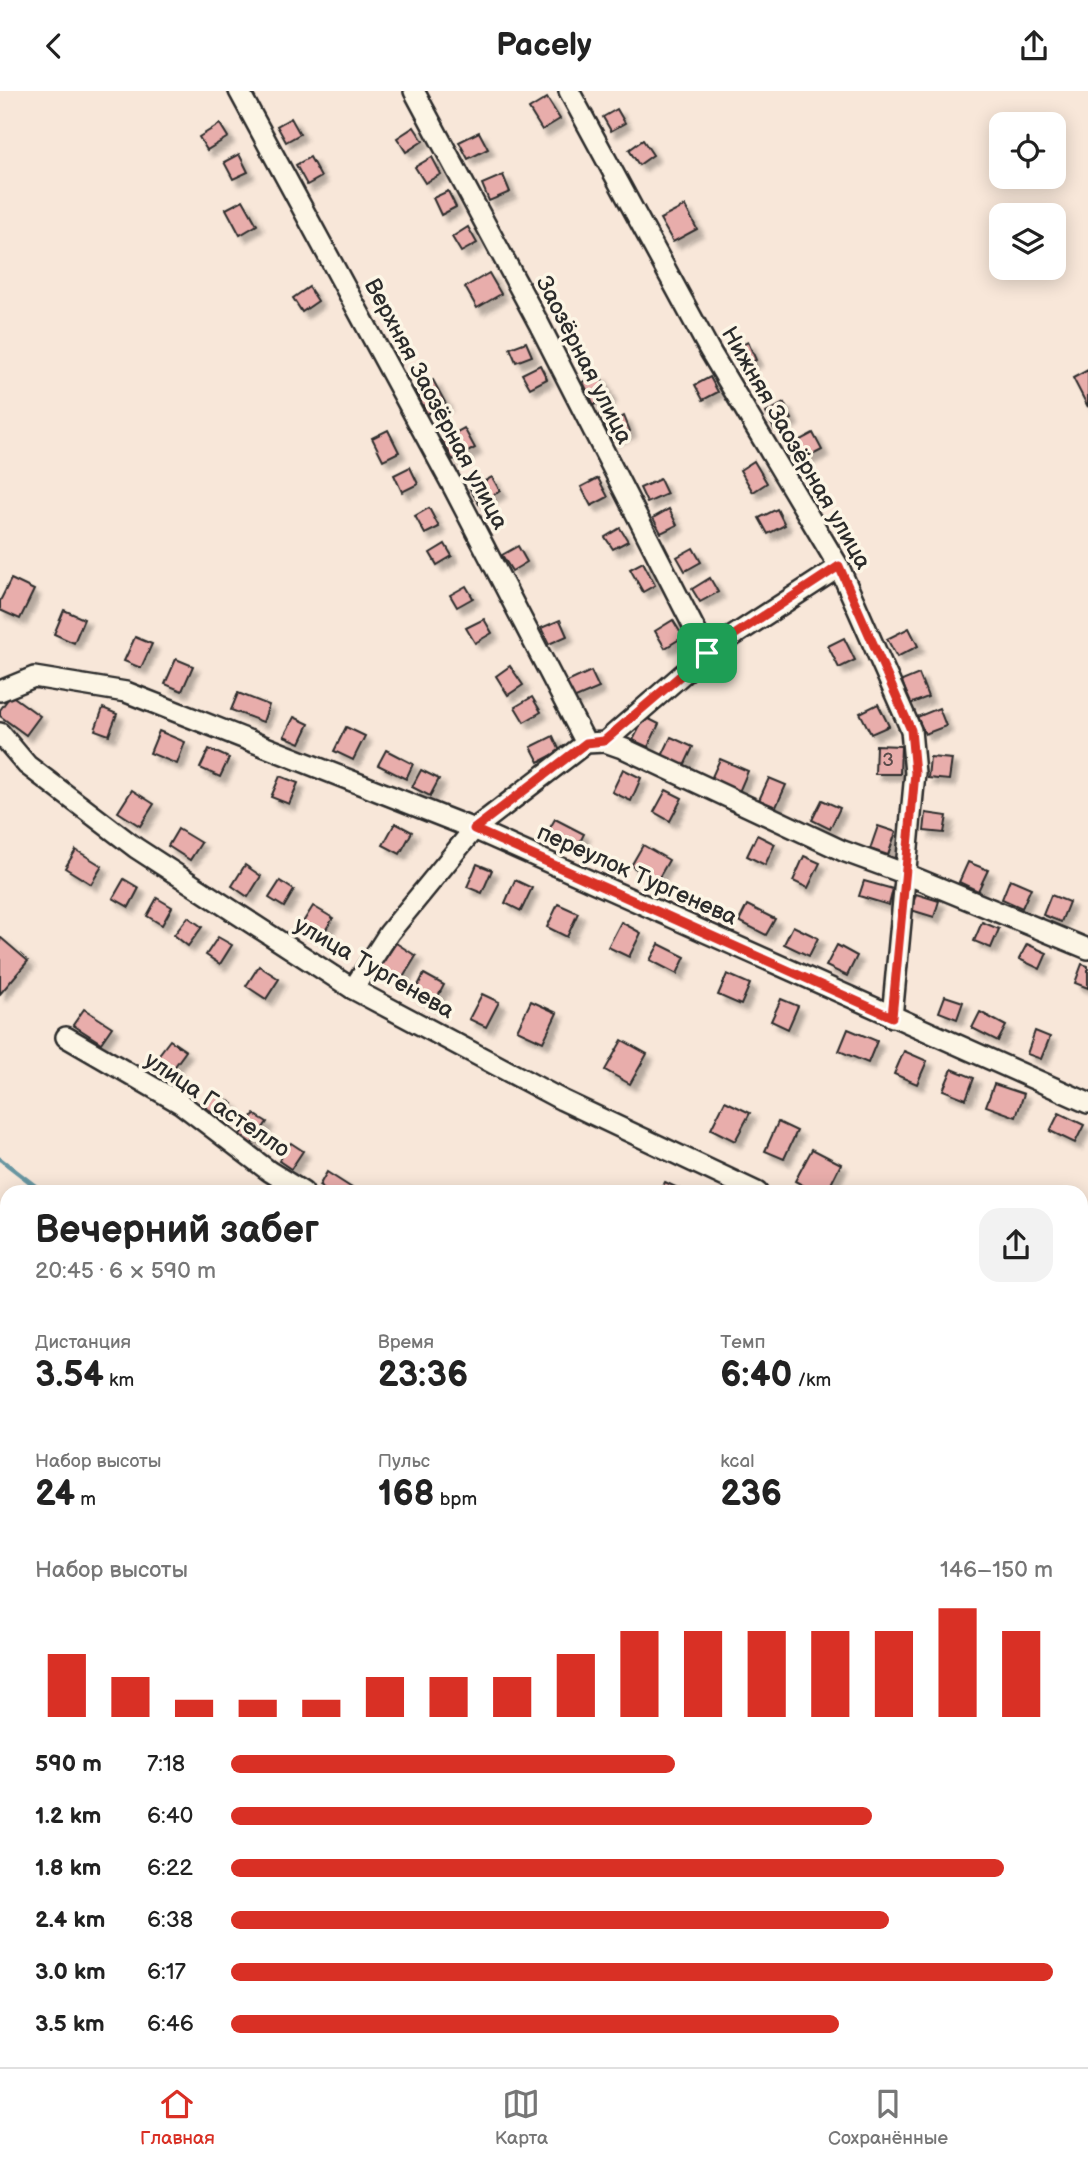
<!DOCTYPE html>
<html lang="ru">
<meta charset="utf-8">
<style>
:root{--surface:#fff;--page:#f2f2f2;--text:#222;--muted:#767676;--line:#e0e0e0;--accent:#d93025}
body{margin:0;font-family:"Balsamiq Sans",sans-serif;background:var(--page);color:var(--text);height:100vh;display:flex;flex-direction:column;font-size:26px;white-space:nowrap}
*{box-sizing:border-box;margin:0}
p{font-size:23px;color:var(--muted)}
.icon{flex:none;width:38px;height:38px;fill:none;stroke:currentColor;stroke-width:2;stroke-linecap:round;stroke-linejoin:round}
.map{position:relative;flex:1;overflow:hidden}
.panel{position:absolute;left:0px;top:1094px;width:1088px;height:884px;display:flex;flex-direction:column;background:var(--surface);border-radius:21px 21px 0 0;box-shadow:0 4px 18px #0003}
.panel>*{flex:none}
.buttons{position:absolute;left:989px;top:21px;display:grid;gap:14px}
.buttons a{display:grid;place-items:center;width:77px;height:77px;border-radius:14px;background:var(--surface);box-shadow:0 4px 18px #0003;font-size:35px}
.pin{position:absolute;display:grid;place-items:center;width:60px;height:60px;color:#fff;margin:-30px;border-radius:14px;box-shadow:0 4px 10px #0006}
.round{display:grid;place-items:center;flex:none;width:74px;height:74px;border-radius:21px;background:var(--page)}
.headline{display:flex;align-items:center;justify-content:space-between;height:119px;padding:0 35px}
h1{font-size:38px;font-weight:700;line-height:52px}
.metrics{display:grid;grid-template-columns:repeat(3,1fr);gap:10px;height:119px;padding:7px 35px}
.metrics div{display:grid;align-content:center}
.metrics b{font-size:35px;font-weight:700}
.metrics small{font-size:19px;font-weight:400}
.metrics p{font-size:19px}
.chart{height:196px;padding:14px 35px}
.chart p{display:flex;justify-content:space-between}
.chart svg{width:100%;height:126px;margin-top:7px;stroke:var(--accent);stroke-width:6}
ul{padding:0 35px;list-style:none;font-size:23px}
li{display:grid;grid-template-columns:112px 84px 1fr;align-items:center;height:52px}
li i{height:18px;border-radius:9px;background:var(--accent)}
header{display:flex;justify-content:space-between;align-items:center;height:91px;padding:0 35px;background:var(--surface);font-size:32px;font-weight:700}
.tab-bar{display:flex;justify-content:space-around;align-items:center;height:98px;border-top:2px solid var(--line);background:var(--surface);font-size:19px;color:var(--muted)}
.tab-bar a{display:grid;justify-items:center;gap:4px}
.tab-bar .selected{color:var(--accent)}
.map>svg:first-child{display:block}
.green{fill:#bae6a3;stroke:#728867;stroke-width:2}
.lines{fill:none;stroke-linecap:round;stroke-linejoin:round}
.stream{stroke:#6896a1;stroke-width:4.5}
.building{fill:#e8adab;stroke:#2b2b2b;stroke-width:2;filter:url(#shadow)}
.minor-casing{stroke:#2b2b2b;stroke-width:24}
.minor{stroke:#fcf5e5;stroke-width:19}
.route-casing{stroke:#fff;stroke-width:14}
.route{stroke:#d93025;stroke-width:9}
.labels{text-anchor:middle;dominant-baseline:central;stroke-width:7;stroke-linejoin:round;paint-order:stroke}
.number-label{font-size:19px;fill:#5a4c4b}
.street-label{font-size:23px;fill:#2b2b2b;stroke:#fcf5e5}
</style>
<header><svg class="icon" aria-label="back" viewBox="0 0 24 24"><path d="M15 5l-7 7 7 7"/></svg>Pacely<svg class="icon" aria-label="share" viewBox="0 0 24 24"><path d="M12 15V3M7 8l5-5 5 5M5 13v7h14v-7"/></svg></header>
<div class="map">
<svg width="1088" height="1976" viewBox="0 0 1088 1976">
<defs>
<filter id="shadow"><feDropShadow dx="6" dy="6" stdDeviation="2" flood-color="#0004"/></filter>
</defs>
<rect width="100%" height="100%" fill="#f8e7d9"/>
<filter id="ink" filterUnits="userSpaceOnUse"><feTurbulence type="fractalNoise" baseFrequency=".0143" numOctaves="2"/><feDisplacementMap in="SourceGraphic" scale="14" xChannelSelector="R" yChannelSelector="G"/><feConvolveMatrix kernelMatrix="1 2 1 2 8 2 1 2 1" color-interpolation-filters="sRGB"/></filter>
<g filter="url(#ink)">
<polygon class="green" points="0,1811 7,1817 7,1970 150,1971 137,1976 0,1976 0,1904 4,1902 0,1895"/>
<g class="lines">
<g class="stream">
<polyline points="0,1068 43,1101"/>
<polyline points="1082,1560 1088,1560"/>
</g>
</g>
<g class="building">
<polygon points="547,7 560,28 542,39 529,18"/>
<polygon points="617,18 625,32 611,40 603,26"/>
<polygon points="291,27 300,43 286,51 277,35"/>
<polygon points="220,33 228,46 207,59 199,46"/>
<polygon points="414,36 423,50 406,61 397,47"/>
<polygon points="479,41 488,58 468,68 459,51"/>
<polygon points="643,49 653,64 639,74 629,59"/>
<polygon points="239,63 248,81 233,88 224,71"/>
<polygon points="310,66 321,86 307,94 296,74"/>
<polygon points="432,66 441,83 425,92 415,76"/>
<polygon points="503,84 510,101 489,110 482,93"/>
<polygon points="448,100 456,116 441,124 433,107"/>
<polygon points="243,109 257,134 240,144 226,118"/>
<polygon points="685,115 697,138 673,151 660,128"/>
<polygon points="468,136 477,152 461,161 452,146"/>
<polygon points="489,182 501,203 477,217 465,196"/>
<polygon points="309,196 318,210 302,221 293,207"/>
<polygon points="526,251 532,265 516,271 510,257"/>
<polygon points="748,251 756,269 740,277 731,259"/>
<polygon points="540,274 547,288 530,297 522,283"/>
<polygon points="1088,279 1088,316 1073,287"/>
<polygon points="600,284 610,306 594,314 583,291"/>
<polygon points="710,286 718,301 703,309 695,294"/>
<polygon points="433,289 446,313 427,323 415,298"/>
<polygon points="784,312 792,328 774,338 766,322"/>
<polygon points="624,325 630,340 612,348 605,334"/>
<polygon points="464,337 475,357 453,369 442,349"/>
<polygon points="388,339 399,361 383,369 372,347"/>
<polygon points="813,342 822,359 793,374 785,357"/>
<polygon points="754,370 767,392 753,401 740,379"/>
<polygon points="410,376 418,393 402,401 394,384"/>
<polygon points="492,386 500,400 479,413 470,398"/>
<polygon points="598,387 608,406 591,415 581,396"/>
<polygon points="660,388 667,403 647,412 640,397"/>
<polygon points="429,417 439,436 425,443 415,425"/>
<polygon points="669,418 677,434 661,442 653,427"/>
<polygon points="777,418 785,434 768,443 759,427"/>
<polygon points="620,437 628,450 613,458 605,446"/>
<polygon points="445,453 452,465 437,474 430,462"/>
<polygon points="518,455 527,471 512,480 502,464"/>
<polygon points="693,457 701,471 685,480 677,466"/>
<polygon points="643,471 655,494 643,501 630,478"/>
<polygon points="710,487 718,501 700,511 692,498"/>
<polygon points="11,488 34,499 20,528 0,519 0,510"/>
<polygon points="466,495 473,507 457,516 450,504"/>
<polygon points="64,519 84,528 74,552 54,543"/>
<polygon points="484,528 492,542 475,552 466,537"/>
<polygon points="560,529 567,545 549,553 541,537"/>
<polygon points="673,529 683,546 665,557 655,540"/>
<polygon points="909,537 918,555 897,566 887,548"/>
<polygon points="135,546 152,553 141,577 124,570"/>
<polygon points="844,547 855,569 839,577 828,555"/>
<polygon points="176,568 193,575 182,600 165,593"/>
<polygon points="510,575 523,594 508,604 496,585"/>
<polygon points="591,580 599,597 571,609 563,593"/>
<polygon points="919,583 928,606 910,613 902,590"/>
<polygon points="238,602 269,614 263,631 231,619"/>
<polygon points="11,604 40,625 26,644 0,625 0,619"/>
<polygon points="532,606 541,621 524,631 515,616"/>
<polygon points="878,613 889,635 871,643 860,622"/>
<polygon points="103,617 117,623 109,644 95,639"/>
<polygon points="939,617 946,635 925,643 917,626"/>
<polygon points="294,626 309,633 300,652 284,645"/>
<polygon points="645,626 659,633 648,656 633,649"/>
<polygon points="346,636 365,645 353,669 334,660"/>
<polygon points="159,640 185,651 177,673 150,662"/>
<polygon points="553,645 560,660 539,671 531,656"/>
<polygon points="671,646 693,656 684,675 662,665"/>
<polygon points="876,654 901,655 900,683 875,683"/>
<polygon points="209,658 229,667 220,686 200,677"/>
<polygon points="386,659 413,673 406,688 378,674"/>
<polygon points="930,666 952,668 949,689 928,687"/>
<polygon points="720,668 748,680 739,701 711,688"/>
<polygon points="623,678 641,687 631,710 612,701"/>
<polygon points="421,679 439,688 430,705 412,696"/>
<polygon points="280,685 298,692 289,713 271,706"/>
<polygon points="769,687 786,694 776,716 759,709"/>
<polygon points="132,699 154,713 140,735 118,721"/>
<polygon points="666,699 682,707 670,730 654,721"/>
<polygon points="822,709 840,717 830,738 812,729"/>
<polygon points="926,722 947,725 944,742 924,740"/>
<polygon points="555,728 584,743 577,757 547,742"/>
<polygon points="395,732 412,741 400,763 383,754"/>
<polygon points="878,735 896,741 888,764 870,758"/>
<polygon points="178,738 201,752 190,769 168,755"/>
<polygon points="757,744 775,753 765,774 747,765"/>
<polygon points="643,754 669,769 657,790 631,775"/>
<polygon points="76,759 102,775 91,793 65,777"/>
<polygon points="804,765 820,772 808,797 793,790"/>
<polygon points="968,771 988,779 978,800 959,791"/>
<polygon points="477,773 492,779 482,802 467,796"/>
<polygon points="245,774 261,785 248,806 232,795"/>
<polygon points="124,788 139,797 129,816 113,807"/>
<polygon points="1010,788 1031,797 1022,817 1002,808"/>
<polygon points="515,789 532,797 521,820 505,812"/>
<polygon points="280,790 294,799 284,816 269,807"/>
<polygon points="864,790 893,798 889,814 859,805"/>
<polygon points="916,803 939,810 934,826 911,819"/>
<polygon points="1051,804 1069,811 1061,831 1043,824"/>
<polygon points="157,807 172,816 162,834 147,825"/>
<polygon points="558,813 578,822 567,846 547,836"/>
<polygon points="747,814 775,828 766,844 739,830"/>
<polygon points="313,815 333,827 320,848 300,836"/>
<polygon points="188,826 202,836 188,855 174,844"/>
<polygon points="621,831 641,842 629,866 608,856"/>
<polygon points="982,831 999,838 991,857 974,850"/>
<polygon points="793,835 818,847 809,865 784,853"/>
<polygon points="0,846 28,870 0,903"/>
<polygon points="218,846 232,854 220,873 206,864"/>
<polygon points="396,852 416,865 399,893 378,879"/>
<polygon points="659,853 685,866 677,883 650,869"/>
<polygon points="1027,853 1047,862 1040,878 1019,868"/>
<polygon points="837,854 857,865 847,885 826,875"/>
<polygon points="1082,873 1088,875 1088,897 1075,892"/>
<polygon points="259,875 279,888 266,908 246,895"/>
<polygon points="424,883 444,894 433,915 413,904"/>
<polygon points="727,883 750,893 741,914 718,904"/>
<polygon points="482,903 499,911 486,936 469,928"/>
<polygon points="945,905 963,911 957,928 939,921"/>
<polygon points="781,908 798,915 788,938 771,930"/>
<polygon points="531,910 557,922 543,951 517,939"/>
<polygon points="84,918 112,936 101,952 73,934"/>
<polygon points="980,921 1006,935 998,950 972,937"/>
<polygon points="848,938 877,950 868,972 839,960"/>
<polygon points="1035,940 1050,946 1041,968 1027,963"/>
<polygon points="170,949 186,960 170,982 154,970"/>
<polygon points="622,949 647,963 630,993 605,979"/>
<polygon points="904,960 927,970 917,993 894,983"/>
<polygon points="952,978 974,987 966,1008 943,999"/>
<polygon points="994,993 1024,1003 1016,1026 986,1015"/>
<polygon points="215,1001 233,1013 223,1028 205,1016"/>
<polygon points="725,1010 750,1022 735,1050 711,1038"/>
<polygon points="1059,1022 1084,1034 1075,1052 1050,1040"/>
<polygon points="254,1023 267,1031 252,1053 239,1045"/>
<polygon points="778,1031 797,1040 784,1068 765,1060"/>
<polygon points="291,1052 303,1060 291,1078 279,1070"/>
<polygon points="812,1058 841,1073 827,1101 815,1101 795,1090"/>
<polygon points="327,1081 352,1097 349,1101 328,1101 319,1095"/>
<polygon points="665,1091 686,1101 660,1101"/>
<polygon points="1085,1367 1088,1372 1088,1406 1082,1409 1082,1369"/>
</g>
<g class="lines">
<defs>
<g id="minor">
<polyline points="239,0 451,392 586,652"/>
<polyline points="414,0 539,233 707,562"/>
<polyline points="569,0 710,260 839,476 911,639 915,682 892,926"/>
<polyline points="0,600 34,586 126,601 474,738 1088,1012"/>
<polyline points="0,642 27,674 136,757 353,898 562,1009 757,1101"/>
<polyline points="605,651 625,658 843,760 906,783 1088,858"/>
<polyline points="353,898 389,842 474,738 586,652 605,651 707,562 839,476"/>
<polyline points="66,946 180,1012 269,1080 303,1101"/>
<polyline points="1082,1244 1088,1247"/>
<polyline points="0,1407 7,1413"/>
<polyline points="1082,1446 1088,1443"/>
<polyline points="0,1747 7,1757"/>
<polyline points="227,1970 233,1976"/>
<polyline points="252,1970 253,1976"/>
</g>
</defs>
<use href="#minor" class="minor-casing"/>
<use href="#minor" class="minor"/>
</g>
</g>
<g class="lines" filter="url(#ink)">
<defs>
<polygon id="route" points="839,475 911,639 915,682 892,926 474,738 586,652 604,650 707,562"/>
</defs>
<use href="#route" class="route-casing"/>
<use href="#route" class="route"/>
</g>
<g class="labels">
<g class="number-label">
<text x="888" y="669">3</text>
</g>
<g class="street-label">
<text transform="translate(584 269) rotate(63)">Заозёрная улица</text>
<text transform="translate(436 313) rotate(62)">Верхняя Заозёрная улица</text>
<text transform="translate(796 357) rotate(60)">Нижняя Заозёрная улица</text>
<text transform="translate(637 784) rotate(24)">переулок Тургенева</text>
<text transform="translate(374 877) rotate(30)">улица Тургенева</text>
<text transform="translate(217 1014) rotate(34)">улица Гастелло</text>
</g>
</g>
</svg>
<div class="buttons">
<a><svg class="icon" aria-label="locate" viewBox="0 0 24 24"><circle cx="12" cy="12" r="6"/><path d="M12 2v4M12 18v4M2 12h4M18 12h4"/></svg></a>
<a><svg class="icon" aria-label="layers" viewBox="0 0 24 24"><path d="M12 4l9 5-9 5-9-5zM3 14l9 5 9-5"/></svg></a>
</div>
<div class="pin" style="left:707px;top:562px;background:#1e9e55"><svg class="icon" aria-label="arrive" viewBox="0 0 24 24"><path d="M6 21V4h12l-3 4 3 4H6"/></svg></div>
<section class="panel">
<div class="headline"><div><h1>Вечерний забег</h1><p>20:45 · 6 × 590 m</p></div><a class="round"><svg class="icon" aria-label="share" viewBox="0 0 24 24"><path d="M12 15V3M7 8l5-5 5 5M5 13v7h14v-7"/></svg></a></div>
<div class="metrics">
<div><p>Дистанция</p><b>3.54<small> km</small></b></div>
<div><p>Время</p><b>23:36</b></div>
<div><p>Темп</p><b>6:40<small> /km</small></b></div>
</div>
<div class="metrics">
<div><p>Набор высоты</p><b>24<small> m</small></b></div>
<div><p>Пульс</p><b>168<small> bpm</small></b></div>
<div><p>kcal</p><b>236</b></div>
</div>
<div class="chart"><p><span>Набор высоты</span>146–150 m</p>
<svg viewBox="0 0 160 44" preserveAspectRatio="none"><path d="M5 44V22M15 44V30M25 44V38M35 44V38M45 44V38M55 44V30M65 44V30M75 44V30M85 44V22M95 44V14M105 44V14M115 44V14M125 44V14M135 44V14M145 44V6M155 44V14"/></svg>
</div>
<ul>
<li><b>590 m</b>7:18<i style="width:54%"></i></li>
<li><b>1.2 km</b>6:40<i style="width:78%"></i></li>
<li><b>1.8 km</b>6:22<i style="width:94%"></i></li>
<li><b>2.4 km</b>6:38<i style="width:80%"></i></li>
<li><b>3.0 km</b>6:17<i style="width:100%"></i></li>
<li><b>3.5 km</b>6:46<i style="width:74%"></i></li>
</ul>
</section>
</div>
<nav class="tab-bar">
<a class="selected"><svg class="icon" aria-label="home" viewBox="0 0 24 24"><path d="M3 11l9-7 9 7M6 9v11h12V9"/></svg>Главная</a>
<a><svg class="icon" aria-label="map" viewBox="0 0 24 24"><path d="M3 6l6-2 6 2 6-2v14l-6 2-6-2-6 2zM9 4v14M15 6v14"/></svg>Карта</a>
<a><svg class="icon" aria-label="saved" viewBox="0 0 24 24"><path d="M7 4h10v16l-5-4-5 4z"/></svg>Сохранённые</a>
</nav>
